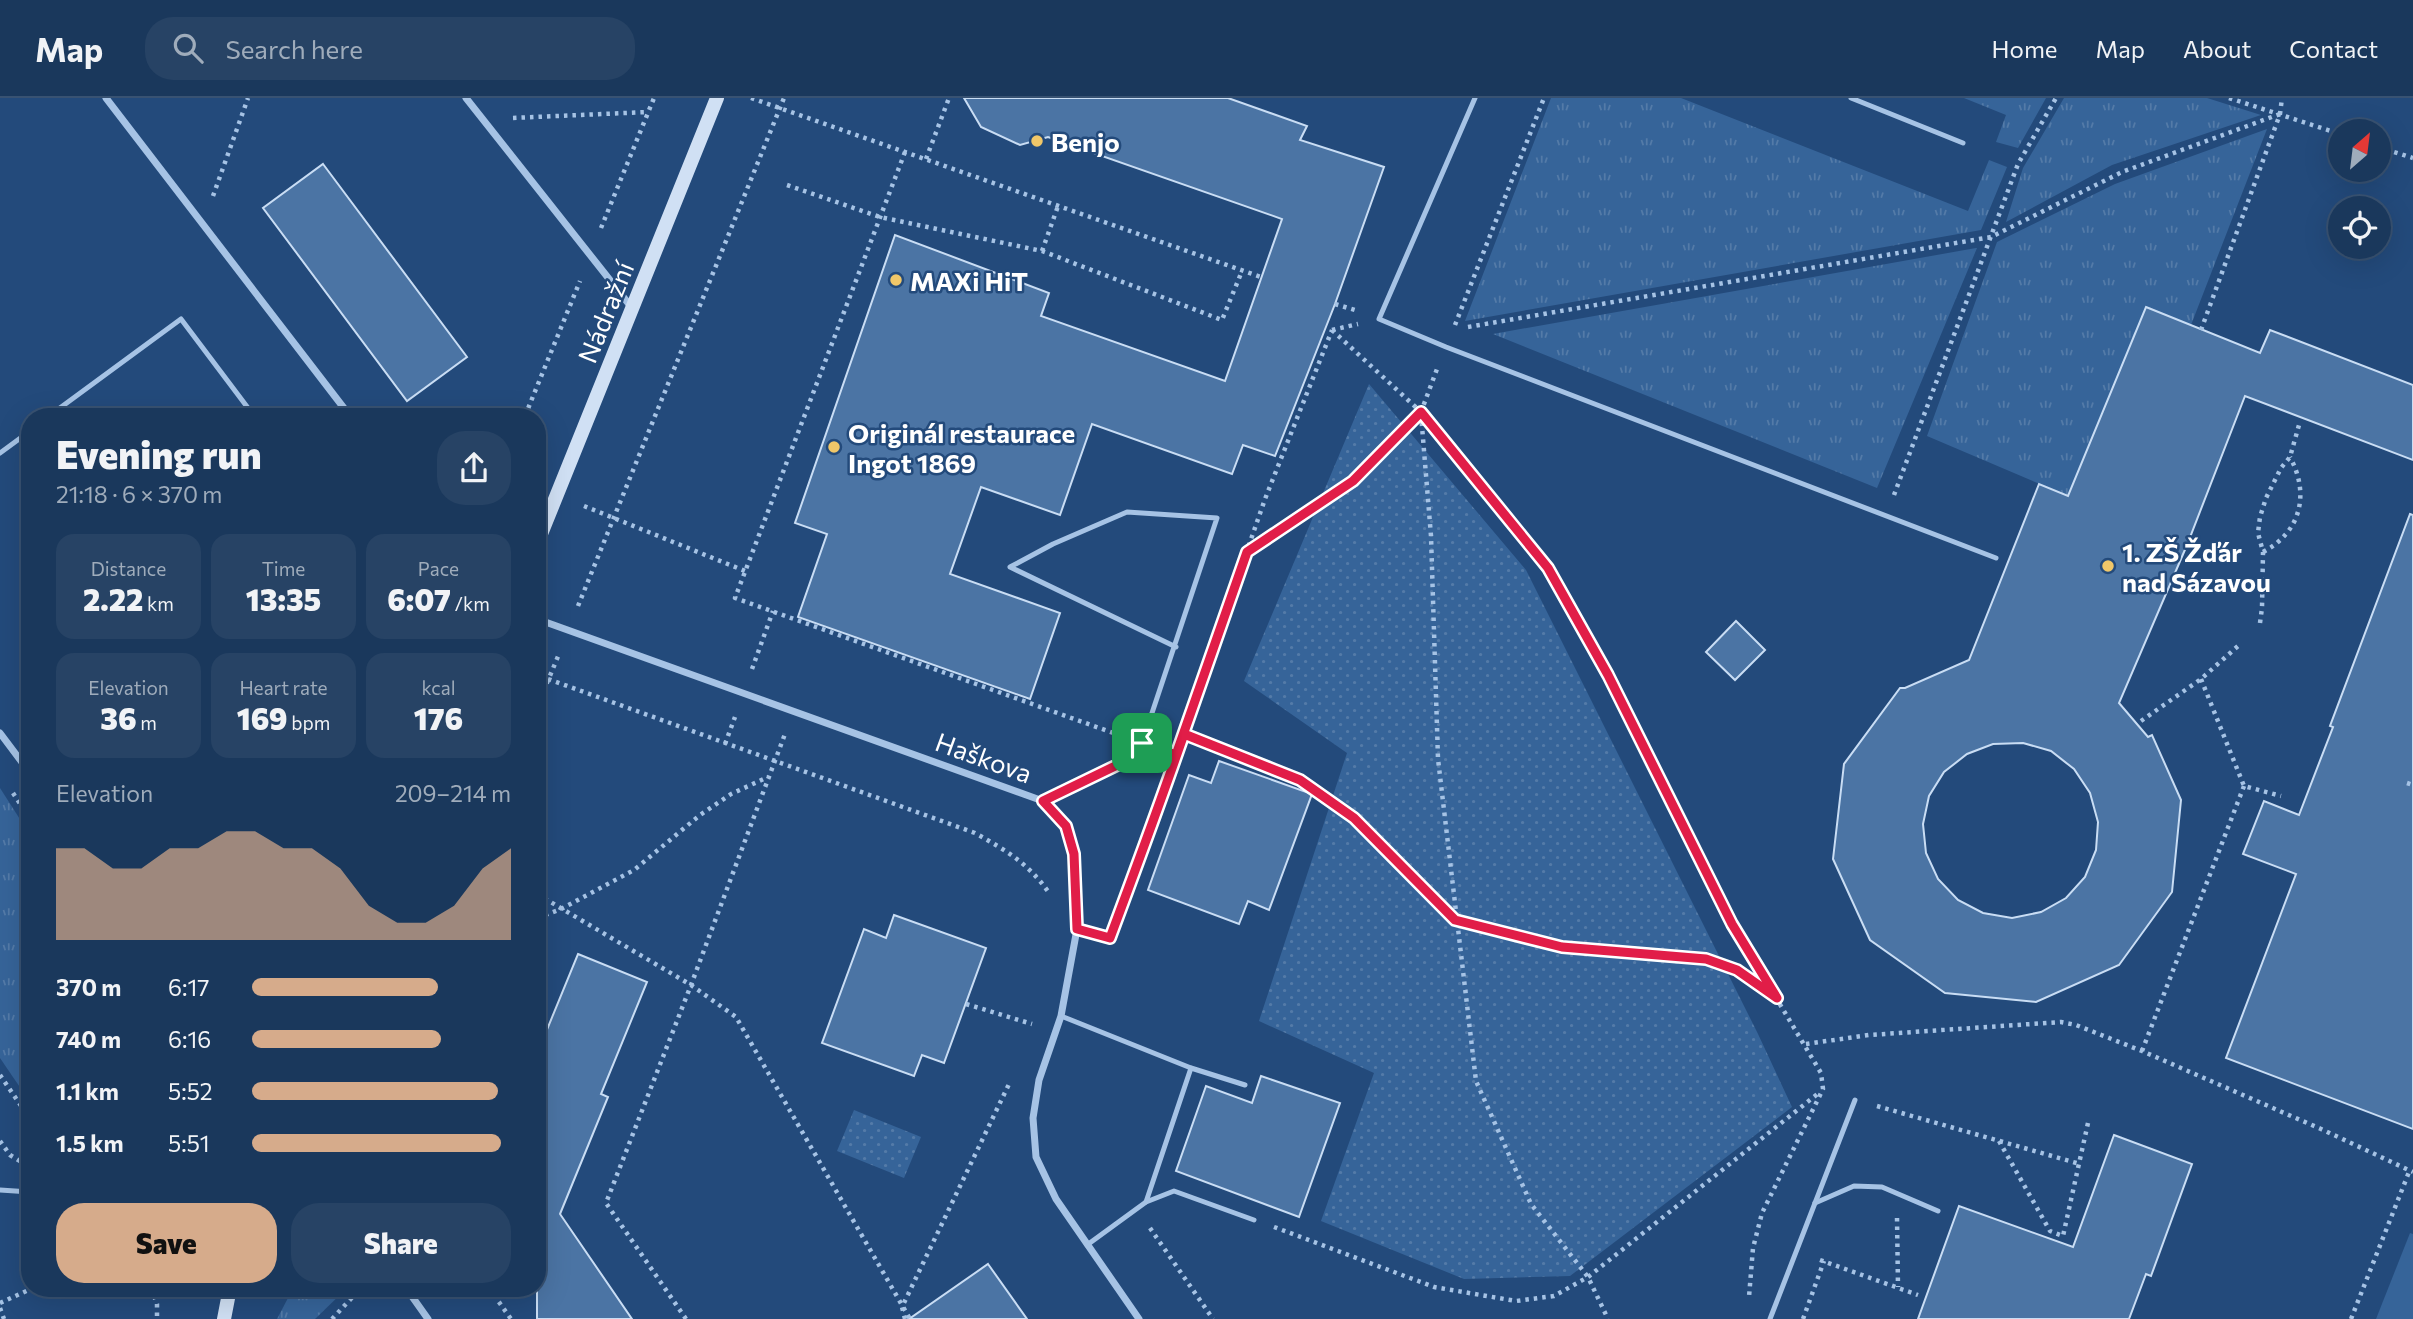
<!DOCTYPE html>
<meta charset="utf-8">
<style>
:root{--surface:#1a385c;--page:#274365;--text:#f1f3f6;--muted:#9facbb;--line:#385272;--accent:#d6ab8b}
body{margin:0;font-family:Commissioner,sans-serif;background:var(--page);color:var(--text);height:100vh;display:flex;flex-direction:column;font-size:26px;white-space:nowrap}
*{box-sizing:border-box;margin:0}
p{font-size:23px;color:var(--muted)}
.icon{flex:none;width:38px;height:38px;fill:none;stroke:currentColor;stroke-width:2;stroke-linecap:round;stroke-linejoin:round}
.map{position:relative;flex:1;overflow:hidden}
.side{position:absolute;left:21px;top:310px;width:525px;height:889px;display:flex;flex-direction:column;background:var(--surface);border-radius:28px;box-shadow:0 7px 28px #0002,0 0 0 2px var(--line)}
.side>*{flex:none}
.needle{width:46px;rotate:28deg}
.fabs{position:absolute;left:2328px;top:21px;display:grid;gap:14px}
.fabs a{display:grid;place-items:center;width:63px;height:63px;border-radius:50%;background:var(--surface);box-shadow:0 7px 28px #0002,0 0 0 2px var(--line);font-size:35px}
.pin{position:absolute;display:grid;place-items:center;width:60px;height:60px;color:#fff;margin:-30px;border-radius:14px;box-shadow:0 4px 10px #0006}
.round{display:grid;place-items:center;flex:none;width:74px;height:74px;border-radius:28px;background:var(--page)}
.head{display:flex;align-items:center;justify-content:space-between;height:119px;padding:0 35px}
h1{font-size:38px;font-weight:800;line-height:52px}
.figures{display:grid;grid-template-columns:repeat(3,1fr);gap:10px;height:119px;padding:7px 35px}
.figures div{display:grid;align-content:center;border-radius:18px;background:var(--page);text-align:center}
.figures b{font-size:30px;font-weight:800}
.figures small{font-size:19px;font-weight:400}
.figures p{font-size:19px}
.chart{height:196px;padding:14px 35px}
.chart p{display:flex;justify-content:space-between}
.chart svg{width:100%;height:126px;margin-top:7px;fill:var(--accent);opacity:.7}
.cta{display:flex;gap:14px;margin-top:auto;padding:14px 35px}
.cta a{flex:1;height:80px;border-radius:28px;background:var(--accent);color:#111;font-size:28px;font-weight:800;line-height:80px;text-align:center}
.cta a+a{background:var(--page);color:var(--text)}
ul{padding:0 35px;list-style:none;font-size:23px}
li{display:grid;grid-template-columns:112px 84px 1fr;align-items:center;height:52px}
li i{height:18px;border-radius:9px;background:var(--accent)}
header{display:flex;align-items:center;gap:42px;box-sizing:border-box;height:98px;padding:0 35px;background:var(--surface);border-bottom:2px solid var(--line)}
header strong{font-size:33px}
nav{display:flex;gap:38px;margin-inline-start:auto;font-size:24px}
.search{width:490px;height:63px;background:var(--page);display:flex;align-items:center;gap:18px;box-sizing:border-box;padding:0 24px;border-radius:28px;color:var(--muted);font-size:26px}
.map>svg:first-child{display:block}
.grass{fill:url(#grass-tufts)}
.park{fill:url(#park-dots)}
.pitch{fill:#366499}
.building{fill:#4b74a4;stroke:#c9ddf4;stroke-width:2;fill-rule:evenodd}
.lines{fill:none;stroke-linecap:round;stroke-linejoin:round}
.path{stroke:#a6c3e5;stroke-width:4.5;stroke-dasharray:3.5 5;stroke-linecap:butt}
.lane{stroke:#a6c3e5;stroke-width:5}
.street{stroke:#a6c3e5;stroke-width:7}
.secondary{stroke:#d0e0f4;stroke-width:14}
.route-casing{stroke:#fff;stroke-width:14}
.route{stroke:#e11d48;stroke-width:9}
.poi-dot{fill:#f0c769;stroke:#234a7b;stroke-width:2.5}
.labels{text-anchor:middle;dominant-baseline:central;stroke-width:5;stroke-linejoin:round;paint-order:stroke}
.poi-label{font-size:26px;font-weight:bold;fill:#fff;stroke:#234a7b;text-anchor:start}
.street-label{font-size:26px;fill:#fff;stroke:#234a7b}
</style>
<header>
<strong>Map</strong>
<div class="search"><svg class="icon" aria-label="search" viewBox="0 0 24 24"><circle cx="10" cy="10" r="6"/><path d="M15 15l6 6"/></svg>Search here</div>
<nav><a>Home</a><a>Map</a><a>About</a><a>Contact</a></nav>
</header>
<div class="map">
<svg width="2413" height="1221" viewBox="0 0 2413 1221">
<defs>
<pattern id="grass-tufts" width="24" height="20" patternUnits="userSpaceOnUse" patternTransform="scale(1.75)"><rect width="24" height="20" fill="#366499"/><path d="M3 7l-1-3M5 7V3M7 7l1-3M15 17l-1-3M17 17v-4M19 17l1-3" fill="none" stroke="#547ba8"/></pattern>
<pattern id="park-dots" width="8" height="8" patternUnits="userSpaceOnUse" patternTransform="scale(1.75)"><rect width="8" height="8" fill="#366499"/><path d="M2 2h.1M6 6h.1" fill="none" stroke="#547ba8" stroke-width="1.8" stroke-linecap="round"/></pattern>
</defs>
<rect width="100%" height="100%" fill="#234a7b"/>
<g class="grass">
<polygon points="1551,0 1681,0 1968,113 1989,62 2007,69 1981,132 1465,223"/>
<polygon points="1964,0 2046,0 2018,50 1996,44 2006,17"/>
<polygon points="2064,0 2207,0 2261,17 2112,67 2006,124 2023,70"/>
<polygon points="2267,31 2191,227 2146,210 2068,398 1927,338 1997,144 2115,86"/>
<polygon points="1977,150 1877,390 1493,236 1976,150"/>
<polygon points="0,690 30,737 30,1004 0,960"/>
<polygon points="299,1190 347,1190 315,1221 277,1221 288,1200"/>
</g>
<g class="park">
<polygon points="1369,286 1526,472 1758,936 1792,1009 1570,1178 1464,1181 1321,1123 1374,975 1259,923 1347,655 1244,583"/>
<polygon points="854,1012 921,1039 904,1080 837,1053"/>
</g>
<polygon class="pitch" points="2410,1135 2413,1136 2413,1221 2376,1221"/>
<g class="building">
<polygon points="964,0 1228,0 1307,28 1300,42 1384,69 1335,206 1275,358 1243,347 1232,376 1092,326 1060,417 981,389 950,476 1060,515 1030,601 798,519 827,436 795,425 895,137 1049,195 1041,218 1225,283 1282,121 1048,39 1020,47 981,29"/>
<polygon points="323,66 467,259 407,303 263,110"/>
<path d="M2146 209 2260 255 2270 232 2413 287V362L2245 298 2187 447 2119 605 2148 639 2152 637 2181 702 2172 794 2119 867 2036 904 1945 895 1870 842 1833 761 1844 666 1900 590H1905L1969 562 2039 386 2068 398ZM2023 645 2051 653 2074 671 2090 695 2098 724 2096 752 2085 779 2066 800 2041 814 2012 820 1983 815 1958 802 1938 781 1926 755 1923 726 1929 698 1944 674 1967 656 1993 646Z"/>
<polygon points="2410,416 2413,417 2413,1031 2226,960 2296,776 2243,756 2264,703 2299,717 2333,629 2330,628"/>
<polygon points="1736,523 1765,552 1735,582 1706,554"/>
<polygon points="1219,663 1312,696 1269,812 1248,803 1239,826 1148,792 1189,677 1211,685"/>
<polygon points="894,817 986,850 944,965 922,957 914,978 822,945 864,831 886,840"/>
<polygon points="578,856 647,884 601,996 608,999 560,1116 632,1221 537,1221 537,956"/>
<polygon points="1261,978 1340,1005 1299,1119 1176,1073 1206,988 1252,1005"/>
<polygon points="2114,1037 2192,1066 2151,1178 2146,1176 2129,1221 1918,1221 1959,1108 2073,1149"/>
<polygon points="988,1166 1027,1221 909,1221"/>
</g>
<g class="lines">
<g class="path">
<polyline points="751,0 1261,179"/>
<polyline points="2229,0 2340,36"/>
<polyline points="513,20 648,14"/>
<polyline points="2378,49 2413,60"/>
<polyline points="905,54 735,500 1119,637"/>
<polyline points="926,61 949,0"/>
<polyline points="787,87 880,119 1042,153 1222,222 1242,173"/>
<polyline points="213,98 248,0"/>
<polyline points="601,130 654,0"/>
<polyline points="1042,153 1058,108"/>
<polyline points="1335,206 1358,213"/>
<polyline points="1455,227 1544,0"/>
<polyline points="1468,229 1991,139 2122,74 2280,16"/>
<polyline points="1332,232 1421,314 1548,470 1608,577 1732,826 1821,975 1823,991 1762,1115 1753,1150 1749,1199"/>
<polyline points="1332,232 1358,226"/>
<polyline points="2201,232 2280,16 2282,0"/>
<polyline points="1421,316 1431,438 1438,661 1476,983 1531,1106 1588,1179 1608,1221"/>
<polyline points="525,318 580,183"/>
<polyline points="1894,397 2018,66 2056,0"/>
<polyline points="584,408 745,473"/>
<polyline points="1249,452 1353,383 1421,314 1437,271"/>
<path d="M2263 454C2301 434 2310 396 2290 359"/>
<polyline points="578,508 784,0"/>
<polyline points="2260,525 2262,510 2263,454 2258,435 2260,419 2266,400 2281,370 2290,359 2299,327"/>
<polyline points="752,571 773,513"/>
<path d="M548 581 975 735C1007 753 1028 765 1050 796"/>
<polyline points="2201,581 2244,688 2281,698"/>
<polyline points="537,609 559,556"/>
<polyline points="2141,623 2201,581 2238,548"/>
<polyline points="1184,637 1300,682 1354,720 1455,822 1562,850 1706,861 1737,872 1774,898"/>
<polyline points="725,646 735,619"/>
<polyline points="1163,653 1176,657"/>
<polyline points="2407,685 2413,687"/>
<polyline points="13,695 30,721"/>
<polyline points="537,796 691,887 736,919 910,1221"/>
<polyline points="537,820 561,811 634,772 700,717 731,696 768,679"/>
<polyline points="1100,838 1109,840 1154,721 1265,401 1332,232"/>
<polyline points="537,903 538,904"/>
<polyline points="966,906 1032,926"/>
<polyline points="1806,946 1869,937 2061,924 2076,927 2142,953 2321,1031 2413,1074"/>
<polyline points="2142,953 2244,688"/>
<polyline points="0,977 30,1021"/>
<polyline points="1877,1008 2080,1066"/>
<polyline points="0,1043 10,1057 23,1065 30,1064"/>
<polyline points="1999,1043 2050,1133 2063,1138 2088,1025"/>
<polyline points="1897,1120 1898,1189"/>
<polyline points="1274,1129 1434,1189 1516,1203 1554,1198 1588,1179 1820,994"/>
<polyline points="1150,1130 1213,1221"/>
<polyline points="1820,1162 1918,1197"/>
<polyline points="151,1190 157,1206 157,1221"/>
<polyline points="489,1190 511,1221"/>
<polyline points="0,1205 33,1190"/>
<polyline points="0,1210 4,1221"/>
<polyline points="332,1221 361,1190"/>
<polyline points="686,1221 606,1105 691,887 785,636"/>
<polyline points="905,1221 902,1209 1010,984"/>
<polyline points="1803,1221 1824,1163"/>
<polyline points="2351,1221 2409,1074"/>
</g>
<g class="lane">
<polyline points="1475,0 1379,221 1446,249 1996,460"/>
<polyline points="1851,0 1963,45"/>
<polyline points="49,318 181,221 254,318"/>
<polyline points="0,355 30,333"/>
<polyline points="1043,703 1138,657 1217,420 1127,414 1053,446 1010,469 1176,549"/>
<polyline points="1061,918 1191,970 1245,987"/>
<polyline points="0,1092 30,1094"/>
<polyline points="1146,1104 1191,970"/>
<polyline points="1815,1105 1854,1088 1882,1089 1938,1113"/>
<polyline points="1087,1147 1146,1104 1174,1093 1254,1122"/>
<polyline points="1770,1221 1855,1002"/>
</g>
<g class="street">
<polyline points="106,0 350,318"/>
<polyline points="466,0 632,210"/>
<polyline points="537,521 1043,703 1066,728 1074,756 1077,831 1061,918 1039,982 1033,1020 1036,1059 1056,1101 1139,1221"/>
<polyline points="0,635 30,675"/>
<polyline points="406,1190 428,1221"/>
</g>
<g class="secondary">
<polyline points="537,446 717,0"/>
<polyline points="224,1221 230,1190"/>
</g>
</g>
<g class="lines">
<defs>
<path id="route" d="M1142 645 1138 657 1043 703 1066 728 1074 756 1077 831 1110 840C1135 773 1160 705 1184 636L1300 682 1354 720 1455 822 1562 849 1706 861 1737 872 1777 900 1732 826 1608 577 1548 470 1421 314 1353 383 1247 454 1176 657 1142 645"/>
</defs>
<use href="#route" class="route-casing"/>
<use href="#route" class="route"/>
</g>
<g class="poi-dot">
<circle cx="1037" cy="43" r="7"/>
<circle cx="896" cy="182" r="7"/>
<circle cx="834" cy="349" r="7"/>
<circle cx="2108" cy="468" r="7"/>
</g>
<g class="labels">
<g class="poi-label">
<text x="1051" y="43">Benjo</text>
<text x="910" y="182">MAXi HiT</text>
<text x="848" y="334">Originál restaurace<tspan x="848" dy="30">Ingot 1869</tspan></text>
<text x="2122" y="453">1. ZŠ Žďár<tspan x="2122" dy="30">nad Sázavou</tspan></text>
</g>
<g class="street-label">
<text transform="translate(605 214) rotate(-68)">Nádražní</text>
<text transform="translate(984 659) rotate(20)">Haškova</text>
</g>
</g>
</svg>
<div class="fabs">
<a><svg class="needle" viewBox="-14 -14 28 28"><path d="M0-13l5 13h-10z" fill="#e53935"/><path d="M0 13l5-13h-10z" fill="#9facbb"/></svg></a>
<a><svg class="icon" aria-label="locate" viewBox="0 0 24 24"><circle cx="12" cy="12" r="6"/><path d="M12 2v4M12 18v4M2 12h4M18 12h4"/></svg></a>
</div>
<div class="pin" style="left:1142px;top:645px;background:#1e9e55"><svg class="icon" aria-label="arrive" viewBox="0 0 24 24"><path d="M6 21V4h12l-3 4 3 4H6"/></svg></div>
<section class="side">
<div class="head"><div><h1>Evening run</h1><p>21:18 · 6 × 370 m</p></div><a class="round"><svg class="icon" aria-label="share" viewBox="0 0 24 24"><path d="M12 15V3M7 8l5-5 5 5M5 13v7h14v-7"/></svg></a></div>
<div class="figures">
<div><p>Distance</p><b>2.22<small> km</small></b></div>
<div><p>Time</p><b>13:35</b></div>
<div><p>Pace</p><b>6:07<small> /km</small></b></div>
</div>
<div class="figures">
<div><p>Elevation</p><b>36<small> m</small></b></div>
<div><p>Heart rate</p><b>169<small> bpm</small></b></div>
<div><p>kcal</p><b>176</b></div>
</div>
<div class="chart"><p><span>Elevation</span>209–214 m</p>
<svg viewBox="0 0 160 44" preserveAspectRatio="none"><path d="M0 44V12L10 12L20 19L30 19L40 12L50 12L60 6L70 6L80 12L90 12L100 19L110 32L120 38L130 38L140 32L150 19L160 12V44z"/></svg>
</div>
<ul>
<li><b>370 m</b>6:17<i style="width:72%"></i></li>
<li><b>740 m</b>6:16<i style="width:73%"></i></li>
<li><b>1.1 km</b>5:52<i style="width:95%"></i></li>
<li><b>1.5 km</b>5:51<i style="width:96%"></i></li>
</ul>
<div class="cta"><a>Save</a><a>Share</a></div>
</section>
</div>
